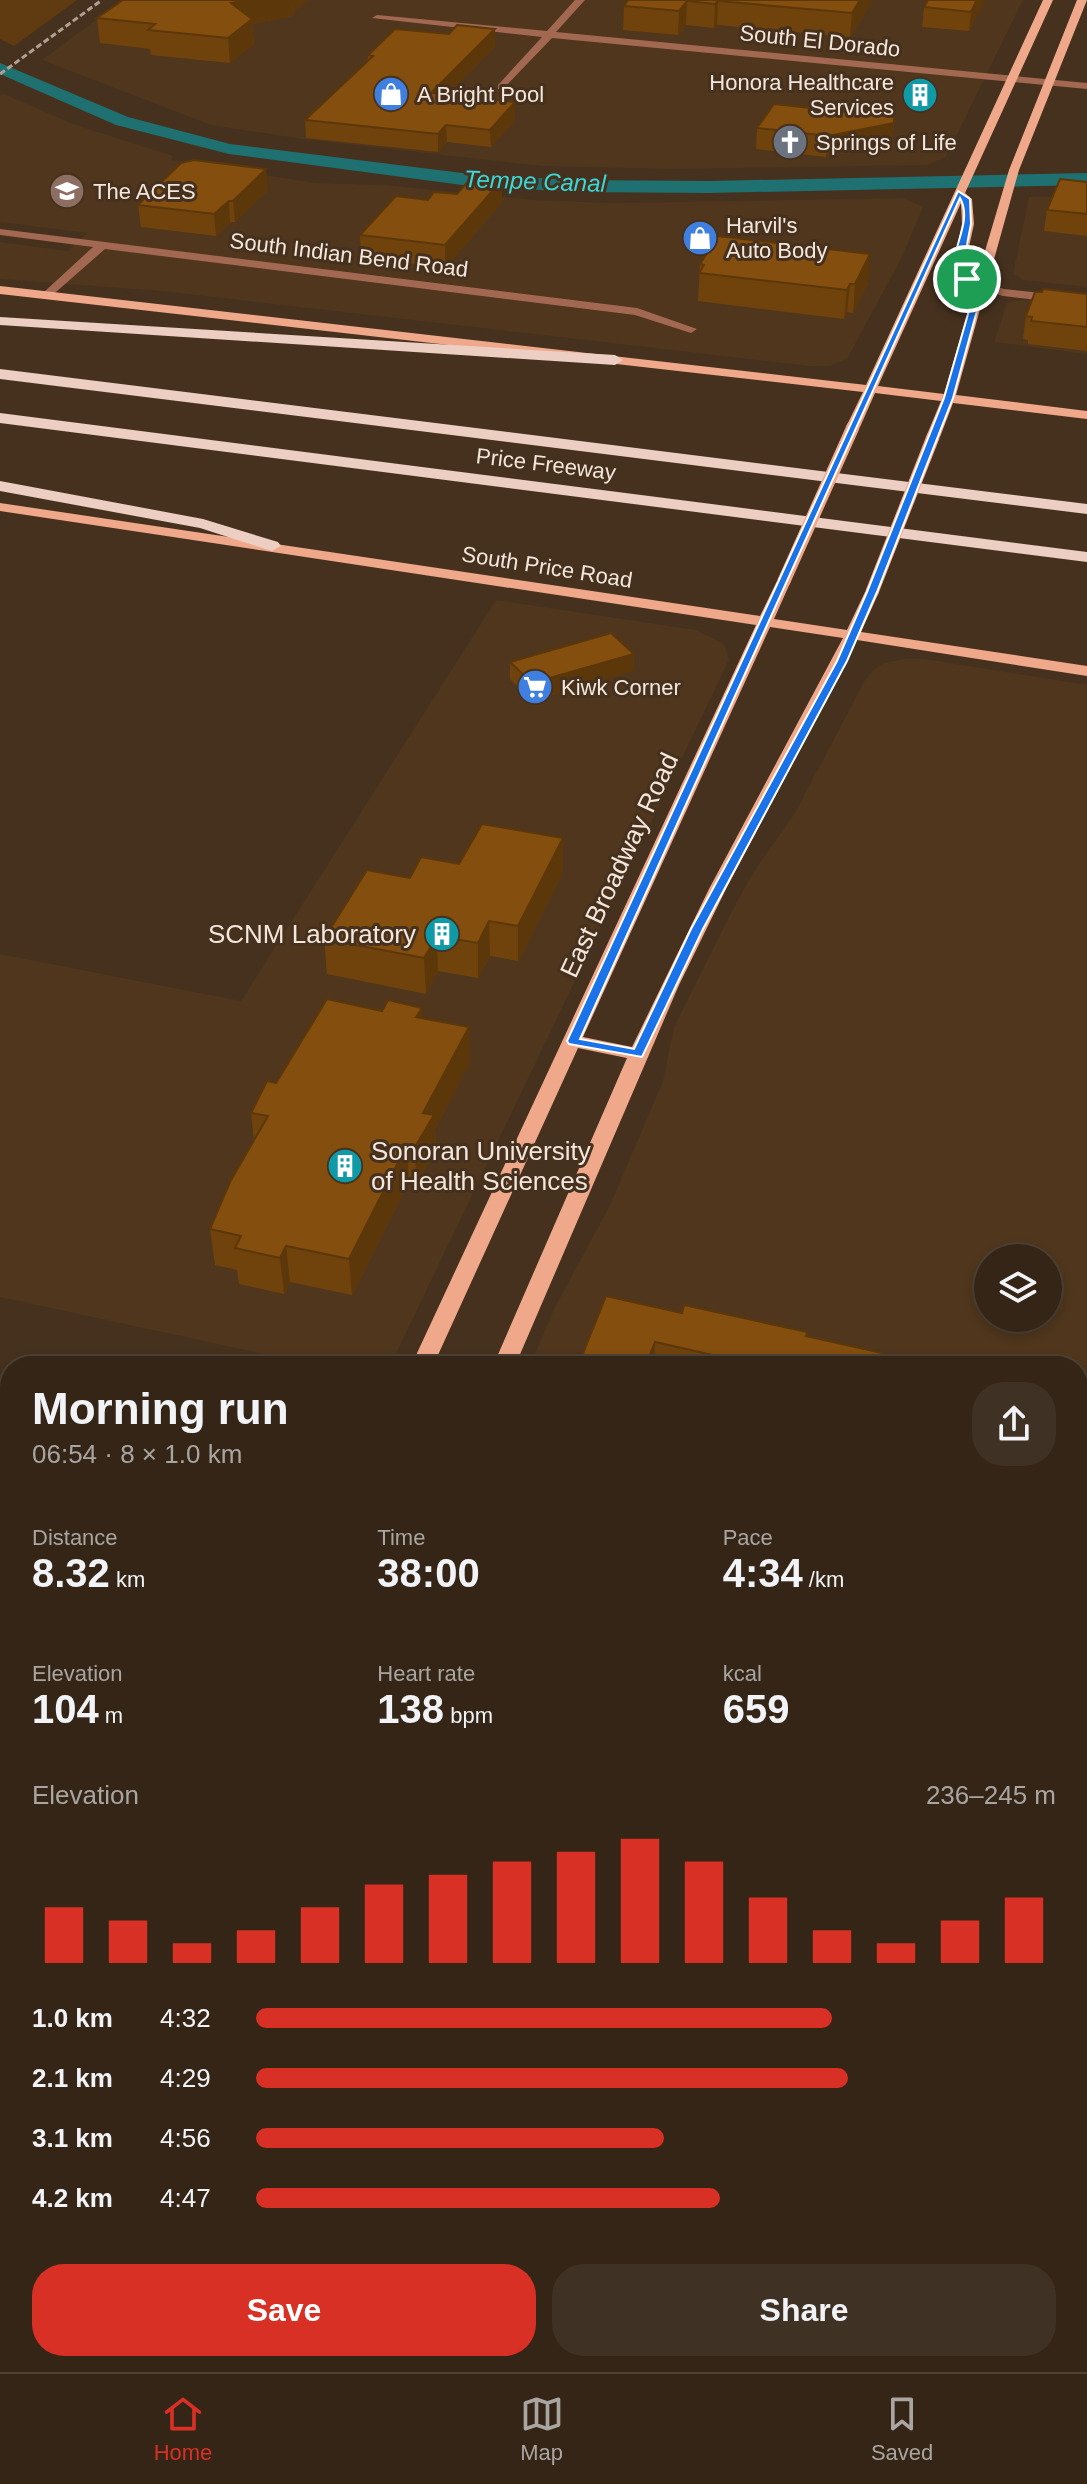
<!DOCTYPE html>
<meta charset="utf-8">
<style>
:root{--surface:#342516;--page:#3f3123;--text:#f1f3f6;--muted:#a9a5a1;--line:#4e4235;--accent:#d93025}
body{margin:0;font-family:Arial,sans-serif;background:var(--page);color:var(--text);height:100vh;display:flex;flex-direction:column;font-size:30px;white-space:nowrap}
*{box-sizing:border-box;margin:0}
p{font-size:26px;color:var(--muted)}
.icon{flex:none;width:44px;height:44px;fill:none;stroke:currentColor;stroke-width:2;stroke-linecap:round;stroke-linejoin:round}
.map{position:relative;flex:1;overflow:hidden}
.drawer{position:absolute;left:0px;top:1356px;width:1088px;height:1016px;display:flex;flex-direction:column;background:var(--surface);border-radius:32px 32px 0 0;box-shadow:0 4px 12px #0003,0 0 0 2px var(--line)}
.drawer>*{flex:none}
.buttons{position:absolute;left:974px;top:1244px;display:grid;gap:16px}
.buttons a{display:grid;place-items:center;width:88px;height:88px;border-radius:50%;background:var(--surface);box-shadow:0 4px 12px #0003,0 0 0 2px var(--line);font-size:40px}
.pin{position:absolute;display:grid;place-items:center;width:68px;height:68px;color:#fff;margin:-34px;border:4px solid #fff;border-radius:50%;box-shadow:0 2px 8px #0007}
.round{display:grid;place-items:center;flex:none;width:84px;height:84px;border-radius:32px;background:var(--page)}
.head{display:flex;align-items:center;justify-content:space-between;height:136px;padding:0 32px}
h1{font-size:44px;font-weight:700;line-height:60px}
.figures{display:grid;grid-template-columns:repeat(3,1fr);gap:12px;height:136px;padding:8px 32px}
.figures div{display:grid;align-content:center}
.figures b{font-size:40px;font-weight:700}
.figures small{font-size:22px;font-weight:400}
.figures p{font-size:22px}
.chart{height:224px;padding:16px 32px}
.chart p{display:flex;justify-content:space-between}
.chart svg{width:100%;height:144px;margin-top:8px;stroke:var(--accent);stroke-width:6}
.button{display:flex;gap:16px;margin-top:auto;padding:16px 32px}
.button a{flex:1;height:92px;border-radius:32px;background:var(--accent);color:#fff;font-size:32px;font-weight:700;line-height:92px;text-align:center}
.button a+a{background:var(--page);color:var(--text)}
ul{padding:0 32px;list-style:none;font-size:26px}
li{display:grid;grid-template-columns:128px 96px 1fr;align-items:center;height:60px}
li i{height:20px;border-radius:10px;background:var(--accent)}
.tabs{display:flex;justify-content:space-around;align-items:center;height:112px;border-top:2px solid var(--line);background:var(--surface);font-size:22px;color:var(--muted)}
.tabs a{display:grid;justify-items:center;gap:4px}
.tabs .active{color:var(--accent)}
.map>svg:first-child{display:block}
.built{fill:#4f361d;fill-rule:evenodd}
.green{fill:#603a10}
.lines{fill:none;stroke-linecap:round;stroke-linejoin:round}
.canal{fill:#1e7071;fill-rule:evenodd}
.minor{fill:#a36851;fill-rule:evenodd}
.major{fill:#f0a88b;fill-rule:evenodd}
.highway{fill:#eccec3;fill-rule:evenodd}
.rail{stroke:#b1a092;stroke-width:3;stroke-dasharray:6 3;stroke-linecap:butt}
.major-bridge{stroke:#f0a88b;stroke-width:13}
.wall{fill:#71430c}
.shaded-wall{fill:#5c370a}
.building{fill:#834e0e;stroke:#5c370a;stroke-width:2}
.route{fill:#1a73e8;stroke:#fff;stroke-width:2;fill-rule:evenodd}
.labels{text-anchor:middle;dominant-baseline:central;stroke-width:6;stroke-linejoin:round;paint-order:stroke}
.far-street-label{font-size:22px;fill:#f4e6db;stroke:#46311e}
.far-poi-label{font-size:22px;fill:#f4e6db;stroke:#46311e;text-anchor:start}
.far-water-label{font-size:24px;font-style:italic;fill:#38d7d8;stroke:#46311e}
.street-label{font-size:26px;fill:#f4e6db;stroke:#46311e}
.poi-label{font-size:26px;fill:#f4e6db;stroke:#46311e;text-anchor:end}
</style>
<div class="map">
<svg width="1087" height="2372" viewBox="0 0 1087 2372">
<rect width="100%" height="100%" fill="#46311e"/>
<g class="built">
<polygon points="123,0 1023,0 946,157 927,165 676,169 542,166 302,139 211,125 42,60"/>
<polygon points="4,94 73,124 173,156 171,160 315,183 386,185 534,200 613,203 904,198 923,207 902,257 847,359 830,366 810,366 161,291 0,279 0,242 68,251 87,233 0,222 0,95"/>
<polygon points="1029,197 1087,197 1087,287 1024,280 1013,274"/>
<polygon points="1022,300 1087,307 1087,354 994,342 1007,303"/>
<polygon points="496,600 696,630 724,644 729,660 390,1366 319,1366 0,1297 0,954 241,1001"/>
<path d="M904 659H925L1087 685V1460L1078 1458V1366H530L554 1309 610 1205 663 1081 674 1027 732 911 754 871 795 813 865 680 873 670 885 663ZM988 1258H1048V1318H988Z"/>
<polygon points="113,2362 746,2362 748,2372 109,2372"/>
</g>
<polygon class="green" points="0,0 77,0 14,46 0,39"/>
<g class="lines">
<polygon class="canal" points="0,63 128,117 230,144 462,173 572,180 709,181 1087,173 1087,185 709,193 572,192 462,185 229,154 116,125 0,74"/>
<g class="minor">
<polygon points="575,0 585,0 556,32 1087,83 1087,89 552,38 502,90 498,89 498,85 542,37 372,18 377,15 547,31"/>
<polygon points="0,229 637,308 697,329 691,333 635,315 105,249 48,299 44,298 44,292 93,247 0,235"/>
<polygon points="980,281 1004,289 1087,298 1087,306 1003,296 976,288 976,282"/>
<polygon points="1087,2083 1087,2222 1078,2218 1078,2087"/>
</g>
<g class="major">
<path d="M1043 0H1053L965 193 972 199 974 224 964 270 977 278 1009 170 1077 0H1087L1019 170 956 395 1087 411V419L953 403 940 437 933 441 926 437 941 401 875 393 860 427 853 431 846 427 863 392 0 294V286L866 385ZM961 203 962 224 952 271 975 287 944 394 878 386Z"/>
<path d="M0 503 760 616 777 581 784 577 791 581 774 619 847 630 865 592 872 588 879 592 861 632 1087 666V676L857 640 726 889 679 985 515 1366H493L627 1058 578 1048 438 1355 459 1360 462 1366H411L756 625 0 511ZM770 627 843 638 709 889 632 1047 583 1037Z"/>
<polygon points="10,2235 10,2283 0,2287 0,2239"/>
<polygon points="56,2362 86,2362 82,2372 52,2372"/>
</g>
<g class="highway">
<polygon points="0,317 615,355 623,360 615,365 0,325"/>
<polygon points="0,369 1087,504 1087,514 0,379"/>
<polygon points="0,413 1087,552 1087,562 0,423"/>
<polygon points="0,481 203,519 278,542 281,546 272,551 200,528 0,491"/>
</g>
<polyline class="rail" points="0,74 102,0"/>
<g class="major-bridge">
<polyline points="784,581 853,427"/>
<polyline points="872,592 933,437"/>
</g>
</g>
<g class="wall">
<polygon points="123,0 308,0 293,13 293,16 252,24 254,44 230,63 151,55 150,49 100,43 97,18"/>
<polygon points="628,0 873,0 850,37 717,25 714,28 686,25 678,35 623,30 624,6"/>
<polygon points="985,0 969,31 922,27 924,7"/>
<polygon points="495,46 447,95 515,102 515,120 491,147 447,142 438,152 306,138 305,120 368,61 368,55"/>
<polygon points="894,123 892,143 826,157 756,149 757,128"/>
<polygon points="502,180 502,202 445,268 361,257 360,235 428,200 457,194"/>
<polygon points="1087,182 1087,236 1044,231 1047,210"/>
<polygon points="268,190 235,222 230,222 216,236 141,227 138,205"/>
<polygon points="700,264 868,283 853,313 847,312 844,319 698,301"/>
<polygon points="1087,294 1087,351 1028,344 1028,340 1023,339 1026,316"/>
<polygon points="634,654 633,671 532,701 510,679 510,662"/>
<polygon points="459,864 563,872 518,961 490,956 478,978 438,971 426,994 327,974 324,939 410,878"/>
<polygon points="382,1011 423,1018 470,1062 435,1129 436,1151 416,1182 409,1181 352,1295 290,1282 284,1294 239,1284 237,1270 215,1265 210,1229 254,1141 251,1113 276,1083"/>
<polygon points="682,1313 807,1332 806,1336 880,1366 578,1366"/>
<polygon points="290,2362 305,2362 304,2367"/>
</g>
<g class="shaded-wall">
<polygon points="246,0 292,0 293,16 252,24 254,44 230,63 228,38 231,3"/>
<polygon points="292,0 308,0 293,13"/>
<polygon points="860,0 873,0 850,37 852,13"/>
<polygon points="977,0 985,0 969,31 971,12"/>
<polygon points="687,1 686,25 678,35 679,11"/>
<polygon points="718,1 717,25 714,28 715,4"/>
<polygon points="495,29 495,46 431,111 431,93"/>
<polygon points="515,102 515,120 491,147 490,130"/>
<polygon points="894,123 892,143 826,157 828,136"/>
<polygon points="446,125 447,142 438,152 438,134"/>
<polygon points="266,169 268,190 235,222 233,201"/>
<polygon points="502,180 502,202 445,268 445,245"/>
<polygon points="229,201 230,222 216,236 214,214"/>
<polygon points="870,254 868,283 853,313 855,284"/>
<polygon points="850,284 847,312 844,319 847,290"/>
<polygon points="634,654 633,671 532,701 532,683"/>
<polygon points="563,838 563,872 518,961 518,926"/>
<polygon points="489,921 490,956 478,978 478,943"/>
<polygon points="437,936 438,971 426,994 424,958"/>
<polygon points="422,1008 424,1043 416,1017"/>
<polygon points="469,1027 470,1062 435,1129 436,1151 416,1182 415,1147 423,1113"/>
<polygon points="407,1145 409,1181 352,1295 349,1259"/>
<polygon points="286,1246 290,1282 284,1294 280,1258"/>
<polygon points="655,1342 654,1366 646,1366"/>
</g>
<g class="building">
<polygon points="123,0 246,0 231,3 252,19 228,38 148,30 155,24 97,18"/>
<polygon points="628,0 860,0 852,13 718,1 715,4 687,1 679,11 624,6"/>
<polygon points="928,0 977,0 971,12 924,7"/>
<polygon points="457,25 495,29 431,93 515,102 490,130 446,125 438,134 305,120 373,56 368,55 395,29 449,34"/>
<polygon points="774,104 894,117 894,123 828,136 757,128"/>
<polygon points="194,160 266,169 233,201 229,201 214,214 138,205 181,163"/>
<polygon points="472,177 502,180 445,245 360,235 396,196 428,200 434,192 457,194"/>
<polygon points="1060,179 1087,182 1087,214 1047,210"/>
<polygon points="718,236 870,254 855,284 850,284 847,290 699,273 704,265 700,264"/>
<polygon points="1043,289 1087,294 1087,327 1031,321 1032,317 1026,316 1035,292 1042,292"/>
<polygon points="611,633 634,654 532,683 510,662"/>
<polygon points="482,824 563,838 518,926 489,921 478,943 437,936 424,958 324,939 367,870 410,878 421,857 459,864"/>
<polygon points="327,999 382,1011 388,1000 422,1008 416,1017 469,1027 423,1113 434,1115 415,1147 407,1145 349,1259 286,1246 280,1258 235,1248 241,1236 210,1229 230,1182 268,1116 251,1113 267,1081 276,1083"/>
<polygon points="606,1296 682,1313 684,1305 807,1332 806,1336 882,1353 878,1366 756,1366 757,1365 655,1342 646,1366 578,1366"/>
</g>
<path class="route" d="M958 191 970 199 971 224 962 270 984 285 953 398 877 592 847 661 703 929 642 1057 569 1044 567 1041ZM960 198C978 231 929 266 976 286L944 398 867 592 837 661 691 929 634 1049 580 1039Z"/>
<defs>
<symbol id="shop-disc" viewBox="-11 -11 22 22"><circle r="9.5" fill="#3f7fe0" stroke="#46311e"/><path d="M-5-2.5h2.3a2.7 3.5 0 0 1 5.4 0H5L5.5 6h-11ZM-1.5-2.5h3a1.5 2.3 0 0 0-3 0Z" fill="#fff"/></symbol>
<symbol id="building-disc" viewBox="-11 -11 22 22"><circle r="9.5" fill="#0f9aa8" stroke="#46311e"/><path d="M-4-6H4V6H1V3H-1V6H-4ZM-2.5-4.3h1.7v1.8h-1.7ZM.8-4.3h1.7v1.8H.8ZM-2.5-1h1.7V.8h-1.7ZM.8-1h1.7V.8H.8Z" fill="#fff"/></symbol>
<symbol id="church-disc" viewBox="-11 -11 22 22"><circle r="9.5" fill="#6b7280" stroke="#46311e"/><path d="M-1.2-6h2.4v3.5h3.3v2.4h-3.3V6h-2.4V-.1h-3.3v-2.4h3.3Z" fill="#fff"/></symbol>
<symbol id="school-disc" viewBox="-11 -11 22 22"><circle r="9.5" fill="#8d6e63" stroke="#46311e"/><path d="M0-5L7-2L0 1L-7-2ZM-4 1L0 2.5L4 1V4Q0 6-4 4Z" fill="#fff"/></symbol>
<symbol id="supermarket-disc" viewBox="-11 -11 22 22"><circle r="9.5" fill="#3f7fe0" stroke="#46311e"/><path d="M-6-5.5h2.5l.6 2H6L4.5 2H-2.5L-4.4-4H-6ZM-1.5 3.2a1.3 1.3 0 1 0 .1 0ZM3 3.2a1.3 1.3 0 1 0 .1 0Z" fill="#fff"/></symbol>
</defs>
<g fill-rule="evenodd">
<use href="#shop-disc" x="371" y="74" width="40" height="40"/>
<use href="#building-disc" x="900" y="75" width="40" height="40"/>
<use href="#church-disc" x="770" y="122" width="40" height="40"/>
<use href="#school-disc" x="47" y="171" width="40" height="40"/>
<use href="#shop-disc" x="680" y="218" width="40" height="40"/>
<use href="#supermarket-disc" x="515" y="667" width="40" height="40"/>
<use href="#building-disc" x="422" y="914" width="40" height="40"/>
<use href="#building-disc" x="325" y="1146" width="40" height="40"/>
</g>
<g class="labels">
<g class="far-street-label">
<text transform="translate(820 41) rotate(6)">South El Dorado</text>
<text transform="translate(349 255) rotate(7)">South Indian Bend Road</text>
<text transform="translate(546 464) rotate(7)">Price Freeway</text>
<text transform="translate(547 567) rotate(9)">South Price Road</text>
</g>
<g class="far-poi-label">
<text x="894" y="82" text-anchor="end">Honora Healthcare<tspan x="894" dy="25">Services</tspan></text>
<text x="417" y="94">A Bright Pool</text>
<text x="816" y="142">Springs of Life</text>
<text x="93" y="191">The ACES</text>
<text x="726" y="225">Harvil's<tspan x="726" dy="25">Auto Body</tspan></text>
<text x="561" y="687">Kiwk Corner</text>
</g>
<g class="far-water-label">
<text transform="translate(535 181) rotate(2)">Tempe Canal</text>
</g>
<g class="street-label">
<text transform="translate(619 865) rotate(-65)">East Broadway Road</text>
</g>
<g class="poi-label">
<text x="416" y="934">SCNM Laboratory</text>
<text x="371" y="1151" text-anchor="start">Sonoran University<tspan x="371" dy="30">of Health Sciences</tspan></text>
</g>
</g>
</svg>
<div class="buttons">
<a><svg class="icon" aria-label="layers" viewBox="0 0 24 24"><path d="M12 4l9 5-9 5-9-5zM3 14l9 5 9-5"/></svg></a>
</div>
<div class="pin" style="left:967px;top:279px;background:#1e9e55"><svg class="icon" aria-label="arrive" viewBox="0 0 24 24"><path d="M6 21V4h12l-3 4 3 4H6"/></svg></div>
<section class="drawer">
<div class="head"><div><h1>Morning run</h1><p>06:54 · 8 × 1.0 km</p></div><a class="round"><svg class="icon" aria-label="share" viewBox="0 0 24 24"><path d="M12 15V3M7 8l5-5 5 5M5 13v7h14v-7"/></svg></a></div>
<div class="figures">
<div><p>Distance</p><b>8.32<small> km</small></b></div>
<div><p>Time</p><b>38:00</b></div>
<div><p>Pace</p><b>4:34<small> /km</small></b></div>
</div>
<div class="figures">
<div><p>Elevation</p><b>104<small> m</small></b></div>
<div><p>Heart rate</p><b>138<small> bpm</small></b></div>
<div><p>kcal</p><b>659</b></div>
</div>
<div class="chart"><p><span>Elevation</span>236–245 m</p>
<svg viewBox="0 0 160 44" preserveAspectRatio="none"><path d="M5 44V27M15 44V31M25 44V38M35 44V34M45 44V27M55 44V20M65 44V17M75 44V13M85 44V10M95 44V6M105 44V13M115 44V24M125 44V34M135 44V38M145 44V31M155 44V24"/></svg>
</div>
<ul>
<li><b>1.0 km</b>4:32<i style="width:72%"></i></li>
<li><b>2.1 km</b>4:29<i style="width:74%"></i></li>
<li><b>3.1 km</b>4:56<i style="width:51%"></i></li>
<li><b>4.2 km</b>4:47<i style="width:58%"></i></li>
</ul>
<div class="button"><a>Save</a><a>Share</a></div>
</section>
</div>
<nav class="tabs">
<a class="active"><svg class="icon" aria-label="home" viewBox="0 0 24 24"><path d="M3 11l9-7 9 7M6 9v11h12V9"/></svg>Home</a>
<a><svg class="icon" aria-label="map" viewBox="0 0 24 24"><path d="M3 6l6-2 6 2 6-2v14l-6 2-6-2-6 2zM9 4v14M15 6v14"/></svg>Map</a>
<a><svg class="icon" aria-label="saved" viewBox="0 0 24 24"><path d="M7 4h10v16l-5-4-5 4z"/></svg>Saved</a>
</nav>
